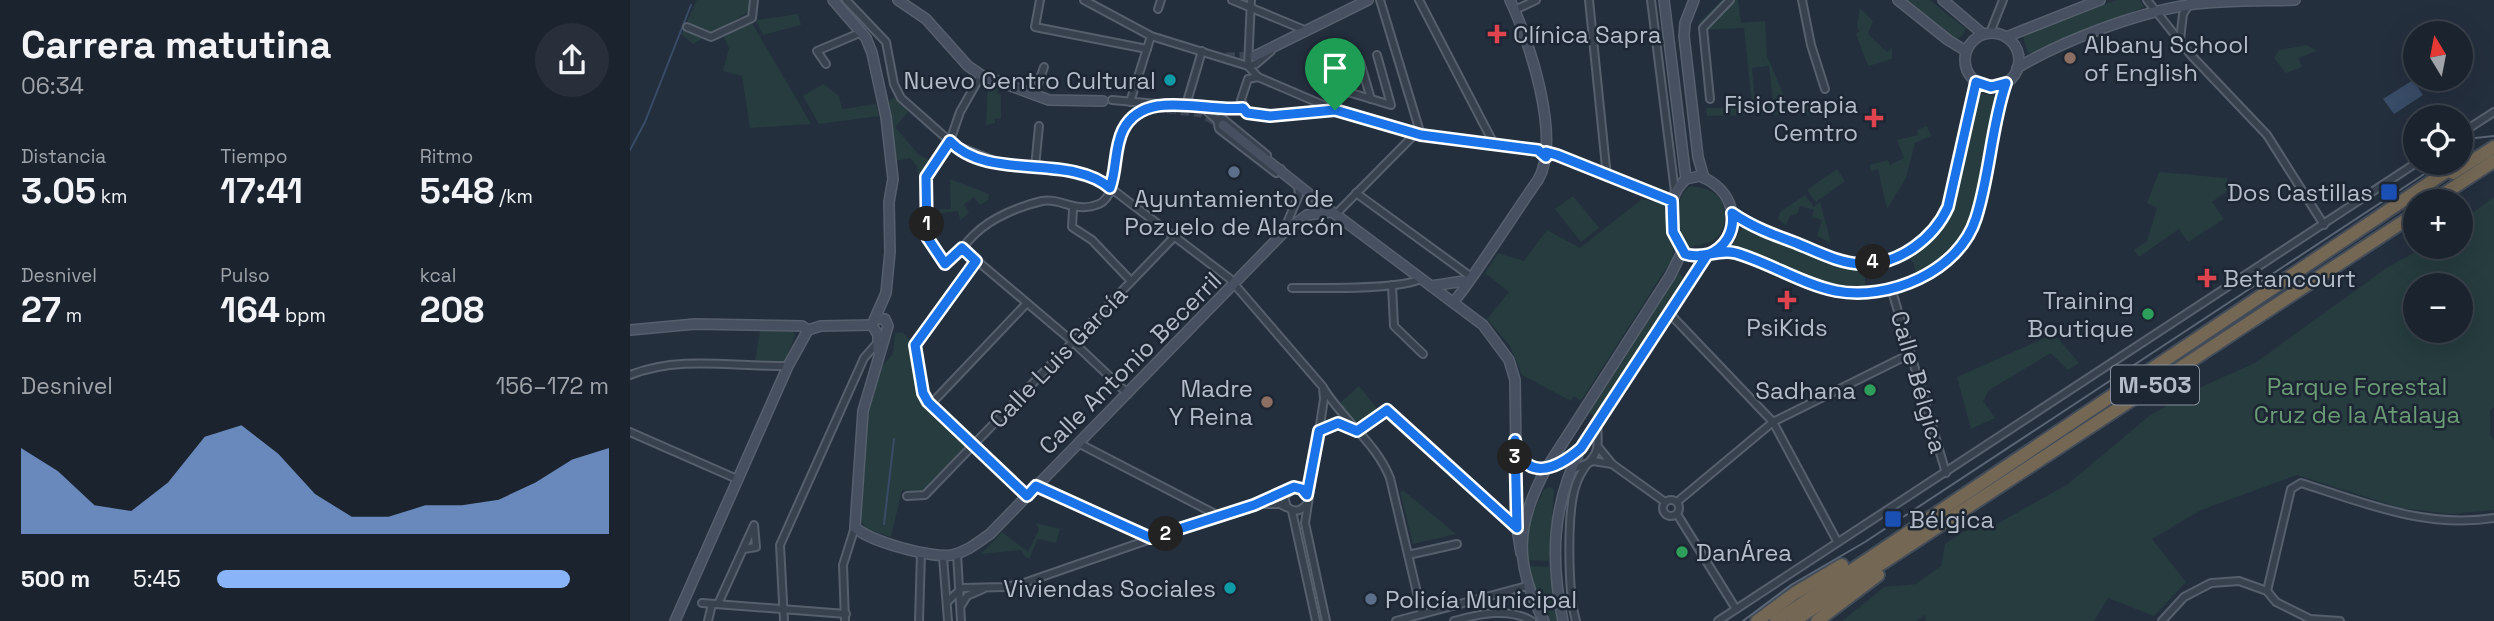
<!DOCTYPE html>
<html lang="es">
<meta charset="utf-8">
<style>
:root{--surface:#1b232e;--page:#282f3a;--text:#f1f3f6;--muted:#a0a4aa;--line:#39404a;--accent:#8ab4f8}
body{margin:0;font-family:"Space Grotesk",sans-serif;background:var(--page);color:var(--text);height:100vh;display:flex;flex-direction:column;font-size:26px;white-space:nowrap}
*{box-sizing:border-box;margin:0}
p{font-size:23px;color:var(--muted)}
.icon{flex:none;width:38px;height:38px;fill:none;stroke:currentColor;stroke-width:2;stroke-linecap:round;stroke-linejoin:round}
.map{position:relative;flex:1;overflow:hidden}
.panel{display:flex;flex-direction:column;background:var(--surface);width:630px}
.panel>*{flex:none}
.needle{width:46px;rotate:350deg}
.tools{position:absolute;left:1773px;top:21px;display:grid;gap:14px}
.tools a{display:grid;place-items:center;width:70px;height:70px;border-radius:50%;background:var(--surface);box-shadow:0 7px 28px #0002,0 0 0 2px var(--line);font-size:35px}
.pin{position:absolute;display:grid;place-items:center;width:60px;height:60px;color:#fff;margin:-72px -30px;border-radius:50% 50% 50% 0;rotate:-45deg;box-shadow:0 0 7px #0007}
.pin .icon{rotate:45deg}
.km{position:absolute;width:35px;height:35px;margin:-18px;border-radius:50%;background:#222;color:#fff;font-size:19px;line-height:35px;text-align:center}
.round{display:grid;place-items:center;flex:none;width:74px;height:74px;border-radius:37px;background:var(--page)}
.headline{display:flex;align-items:center;justify-content:space-between;height:119px;padding:0 21px}
h1{font-size:38px;font-weight:700;line-height:52px}
.stats{display:grid;grid-template-columns:repeat(3,1fr);gap:10px;height:119px;padding:7px 21px}
.stats div{display:grid;align-content:center}
.stats b{font-size:35px;font-weight:700}
.stats small{font-size:19px;font-weight:400}
.stats p{font-size:19px}
.chart{height:196px;padding:14px 21px}
.chart p{display:flex;justify-content:space-between}
.chart svg{width:100%;height:126px;margin-top:7px;fill:var(--accent);opacity:.7}
ul{padding:0 21px;list-style:none;font-size:23px}
li{display:grid;grid-template-columns:112px 84px 1fr;align-items:center;height:52px}
li i{height:18px;border-radius:9px;background:var(--accent)}
main{display:flex;flex:1;min-height:0}
.map>svg:first-child{display:block}
.green{fill:#263c3f;fill-rule:evenodd}
.water{fill:#394c67}
.lines{fill:none;stroke-linecap:round;stroke-linejoin:round}
.stream{stroke:#394c67;stroke-width:2}
.secondary-tunnel{stroke:#3a4453;stroke-width:9;stroke-dasharray:9 4.5;stroke-linecap:butt}
.street-casing{stroke:#565f6c;stroke-width:10}
.secondary-casing{stroke:#565f6c;stroke-width:12}
.highway-casing{stroke:#434c59;stroke-width:16}
.street{stroke:#38414e;stroke-width:6}
.secondary{stroke:#465061;stroke-width:9}
.highway{stroke:#746855;stroke-width:12}
.tram{stroke:#5a6575;stroke-width:2}
.route-casing{stroke:#fff;stroke-width:14}
.route{stroke:#1a73e8;stroke-width:9}
.health-dot{fill:#e0444e;stroke:#1d2633;stroke-width:2.5}
.education-dot{fill:#8d6e63;stroke:#1d2633;stroke-width:2.5}
.culture-dot{fill:#0f9aa8;stroke:#1d2633;stroke-width:2.5}
.service-dot{fill:#5c6f8a;stroke:#1d2633;stroke-width:2.5}
.transit-dot{fill:#1a4fb4;stroke:#1d2633;stroke-width:2.5}
.leisure-dot{fill:#2e9e5b;stroke:#1d2633;stroke-width:2.5}
.labels{text-anchor:middle;dominant-baseline:central;stroke-width:5;stroke-linejoin:round;paint-order:stroke}
.shield{fill:#1d2633;stroke:#878f9c;stroke-width:2}
.shield-label{font-size:23px;font-weight:bold;fill:#b4bcc9}
.poi-label{font-size:24px;fill:#b4bcc9;stroke:#1d2633;text-anchor:end}
.street-label{font-size:24px;fill:#b4bcc9;stroke:#1d2633}
.park-label{font-size:24px;fill:#6b9a76;stroke:#1d2633}
</style>
<main>
<section class="panel">
<div class="headline"><div><h1>Carrera matutina</h1><p>06:34</p></div><a class="round"><svg class="icon" aria-label="share" viewBox="0 0 24 24"><path d="M12 15V3M7 8l5-5 5 5M5 13v7h14v-7"/></svg></a></div>
<div class="stats">
<div><p>Distancia</p><b>3.05<small> km</small></b></div>
<div><p>Tiempo</p><b>17:41</b></div>
<div><p>Ritmo</p><b>5:48<small> /km</small></b></div>
</div>
<div class="stats">
<div><p>Desnivel</p><b>27<small> m</small></b></div>
<div><p>Pulso</p><b>164<small> bpm</small></b></div>
<div><p>kcal</p><b>208</b></div>
</div>
<div class="chart"><p><span>Desnivel</span>156–172 m</p>
<svg viewBox="0 0 160 44" preserveAspectRatio="none"><path d="M0 44V14L10 22L20 34L30 36L40 26L50 10L60 6L70 16L80 30L90 38L100 38L110 34L120 34L130 32L140 26L150 18L160 14V44z"/></svg>
</div>
<ul>
<li><b>500 m</b>5:45<i style="width:90%"></i></li>
</ul>
</section>
<div class="map">
<svg width="1864" height="621" viewBox="0 0 1864 621">
<rect width="100%" height="100%" fill="#242f3e"/>
<g class="green">
<polygon points="67,0 121,0 120,11 63,44 51,34"/>
<path d="M1092 0H1108L1111 23 1135 21 1137 56 1157 103 1122 104 1114 28 1070 30V22ZM1139 66 1143 100 1125 102 1122 68Z"/>
<polygon points="1278,0 1300,0 1336,29 1332,36 1324,41"/>
<polygon points="1487,0 1510,0 1514,7 1412,49 1412,52 1398,53 1392,34"/>
<polygon points="1230,8 1243,21 1238,34 1257,52 1262,48 1262,59 1238,66 1226,34 1230,31 1227,28"/>
<polygon points="168,14 171,25 133,35 126,20"/>
<polygon points="122,23 181,124 120,128 112,76 93,71 99,48 93,35"/>
<polygon points="1677,45 1687,51 1668,58 1672,67 1656,73 1644,58 1649,50"/>
<polygon points="358,83 369,85 367,93 371,95 371,119 365,118 365,123 356,125"/>
<polygon points="193,84 209,96 212,109 246,104 249,116 189,124 173,96"/>
<path d="M1347 92 1368 97C1352 168 1355 235 1286 277L1284 264 1278 257 1304 239 1323 209Z"/>
<polygon points="264,97 278,112 265,127 288,154 302,162 295,172 295,180 289,180 287,166 280,158 264,161 256,104"/>
<polygon points="1203,106 1194,114 1077,116 1076,108"/>
<polygon points="1297,126 1301,136 1285,143 1276,178 1257,209 1248,169 1241,171 1240,165 1258,160 1260,165 1274,158 1267,140 1288,135 1287,130"/>
<polygon points="1207,169 1215,181 1186,202 1177,190"/>
<polygon points="1529,172 1597,178 1597,191 1582,202 1594,219 1558,242 1549,229 1509,257 1504,250 1517,241 1527,208 1517,203"/>
<polygon points="320,179 359,194 358,200 350,205 344,197 334,204 339,213 330,220 328,211 310,213 310,209 321,209"/>
<path d="M1061 186C1068 187 1078 189 1084 193 1098 202 1099 229 1085 239 1079 244 1066 245 1058 248 1046 232 1042 197 1061 186Z"/>
<polygon points="1175,195 1184,207 1190,202 1201,243 1187,236 1192,220 1182,217 1184,210 1170,206 1167,214 1160,216 1156,225 1148,219 1150,212"/>
<polygon points="943,196 969,228 951,242 925,209"/>
<path d="M1864 197V407L1860 410V434L1864 440V510L1821 514 1771 508 1667 475 1571 510 1522 539 1556 582 1524 616 1478 598 1464 621H1296L1295 615 1286 621H1212L1254 587 1286 584 1311 566 1315 544 1332 532 1365 525 1438 484 1519 416 1562 391 1625 363 1758 267 1795 247H1830L1831 221ZM1830 285V331H1785V285Z"/>
<path d="M1012 199 1039 206C1039 223 1046 243 1042 259L951 401 944 396 941 401 892 375 880 346 857 319 879 292 855 273 868 253 894 261 917 230 950 248Z"/>
<polygon points="1113,226 1202,263 1234,269 1236,290 1198,284 1101,248"/>
<polygon points="1048,272 1053,278 965,417 958,412"/>
<polygon points="130,331 163,332 165,335 155,362 125,361"/>
<polygon points="272,332 281,341 288,399 338,446 293,492 272,490 261,537 236,529 230,519 237,421 250,368 263,354 265,333"/>
<polygon points="1424,334 1449,363 1438,370 1421,353 1359,390 1353,401 1365,418 1341,429 1327,377"/>
<polygon points="729,386 748,410 727,425 710,403"/>
<polygon points="920,487 924,490 919,561 898,560 898,526 914,489"/>
<polygon points="774,491 826,534 783,544 770,492"/>
<polygon points="406,523 430,529 426,543 407,539 400,558 396,558 391,550 351,554 372,532 398,552 409,530"/>
<polygon points="899,566 919,567 927,621 921,621 903,585"/>
</g>
<polygon class="water" points="1783,80 1793,95 1764,114 1753,99"/>
<g class="lines">
<g class="stream">
<polyline points="0,150 15,122 61,5"/>
<polyline points="254,524 264,439"/>
</g>
<g class="secondary-tunnel">
<polyline points="596,57 625,56"/>
<polyline points="524,107 571,113 587,122"/>
</g>
<defs>
<g id="street">
<polyline points="216,0 256,42 264,84 271,98 324,145 375,165 432,171 474,183 599,278 693,387 694,399 675,523 696,621"/>
<polyline points="410,0 405,27 517,49"/>
<polyline points="454,0 521,36 618,66 626,64 641,51"/>
<polyline points="602,0 677,31"/>
<polyline points="621,0 618,66 628,77"/>
<polyline points="750,0 791,135"/>
<polyline points="789,0 865,146"/>
<polyline points="959,0 977,177"/>
<polyline points="1021,0 1045,192"/>
<polyline points="1172,0 1181,45 1195,89"/>
<polyline points="1517,0 1560,54 1637,135 1694,225"/>
<polyline points="528,9 531,0"/>
<polyline points="885,10 906,0"/>
<polyline points="57,27 81,37 122,18 124,0"/>
<polyline points="1360,33 1373,0"/>
<polyline points="1550,40 1553,14 1562,0"/>
<polyline points="706,59 718,92"/>
<polyline points="730,62 741,99"/>
<polyline points="196,64 187,51 232,32"/>
<polyline points="680,70 719,53"/>
<path d="M351 75 330 112 320 141 297 174V237L315 264C327 257 335 243 345 234 361 218 390 206 412 201 430 197 445 214 469 204 493 193 479 139 500 121 511 111 525 107 538 103"/>
<polyline points="404,95 414,67"/>
<polyline points="1080,99 1073,28 1100,0"/>
<polyline points="482,100 573,108 613,108"/>
<polyline points="500,102 521,36"/>
<polyline points="556,105 572,51"/>
<polyline points="573,108 587,120 592,118 637,155"/>
<polyline points="705,110 640,116 617,113 611,100 618,79 628,77 705,110 791,135 908,150 915,156"/>
<polyline points="705,110 708,96 718,92 761,105 747,55"/>
<polyline points="587,120 589,129 646,173 651,169"/>
<polyline points="1830,134 1864,112"/>
<polyline points="405,167 409,126"/>
<polyline points="726,193 840,276"/>
<polyline points="443,209 442,227 462,240 501,281"/>
<polyline points="707,213 786,133"/>
<polyline points="654,230 669,195 668,186"/>
<polyline points="332,248 442,341 498,394"/>
<polyline points="346,261 285,345 293,392 300,405 397,496"/>
<polyline points="762,285 764,326 793,354"/>
<path d="M662 288C686 288 776 290 791 278"/>
<polyline points="1262,291 1316,473"/>
<polyline points="1039,313 1143,422 1207,541"/>
<path d="M0 375C50 355 105 367 158 366"/>
<path d="M694 389C714 421 746 443 760 478L792 614"/>
<polyline points="300,405 397,303"/>
<polyline points="689,431 700,424 720,426"/>
<polyline points="727,431 757,410 887,528"/>
<polyline points="0,432 107,479"/>
<polyline points="448,443 589,516"/>
<polyline points="969,448 982,464 1035,502"/>
<path d="M887 452C900 480 931 466 948 451"/>
<polyline points="941,470 963,461 982,464"/>
<polyline points="406,486 521,538"/>
<polyline points="277,496 295,495 545,236"/>
<circle cx="1041" cy="508" r="8"/>
<polyline points="1047,502 1143,422 1280,354"/>
<polyline points="633,504 650,504 656,507"/>
<path d="M676 505C670 512 664 512 657 507L654 497 664 487 672 489 677 495"/>
<polyline points="662,511 686,621"/>
<polyline points="1047,514 1106,609"/>
<polyline points="327,554 331,621"/>
<polyline points="778,555 827,544"/>
<polyline points="313,557 318,621"/>
<path d="M1637 591 1661 489 1671 483C1734 503 1797 529 1864 518"/>
<polyline points="317,602 332,588 375,587 394,583 656,492"/>
<polyline points="72,603 216,614"/>
<polyline points="88,604 124,525 126,547 114,549"/>
<polyline points="332,604 337,596 353,589"/>
<polyline points="78,621 82,604"/>
<polyline points="154,621 150,545 234,358 248,342"/>
<polyline points="215,621 213,565 225,527"/>
<polyline points="289,621 291,553"/>
<polyline points="766,621 897,586"/>
<path d="M824 621C849 614 878 607 902 621"/>
<path d="M946 621C938 594 936 508 947 482 959 451 971 467 967 424"/>
<polyline points="1088,621 1786,163"/>
<polyline points="1532,621 1554,597 1581,583 1609,581 1637,591 1646,602 1680,619 1710,621"/>
</g>
<g id="secondary">
<polyline points="203,0 236,38 242,53 256,117 263,179 259,202 260,252 256,293 242,325"/>
<polyline points="268,0 296,19 338,66 351,75 419,100 473,101"/>
<polyline points="1034,0 1056,179"/>
<polyline points="1064,0 1055,23 1054,36 1068,157 1074,178"/>
<polyline points="1268,0 1318,40 1336,51"/>
<polyline points="1313,0 1353,34"/>
<circle cx="1362" cy="60" r="27"/>
<polyline points="1376,37 1470,0"/>
<polyline points="625,56 738,0"/>
<path d="M1387 68C1432 41 1506 13 1558 5 1593 0 1630 1 1665 0"/>
<polyline points="593,125 693,205 853,325 879,360 885,380 887,528 891,553"/>
<polyline points="916,151 1042,201"/>
<path d="M1070 176C1104 190 1113 224 1087 251L1068 256 1052 252C1039 228 1034 199 1056 179Z"/>
<path d="M1102 213C1122 227 1144 235 1166 243 1186 251 1210 264 1233 265 1269 265 1304 238 1318 207L1346 82"/>
<path d="M1087 251C1128 255 1164 280 1204 290 1257 303 1326 273 1346 219 1361 176 1361 127 1376 83"/>
<polyline points="801,286 834,281"/>
<path d="M823 302C830 298 896 196 908 180 932 139 899 40 880 0"/>
<path d="M246 319H255L258 326 233 411 225 527C237 541 304 559 322 555 337 552 348 542 360 534L655 231 677 215 701 212"/>
<polyline points="242,325 248,335 248,350"/>
<polyline points="0,330 65,324 172,326 178,330 191,326 242,325"/>
<polyline points="45,621 158,366 178,330"/>
<path d="M914 621C884 564 885 526 916 469L1040 276 1052 252"/>
<path d="M933 621C920 559 922 505 951 448L1077 255"/>
</g>
<g id="highway">
<polyline points="1823,173 1864,147"/>
<polyline points="1803,201 1864,161"/>
<polyline points="1127,621 1165,593 1212,565"/>
<polyline points="1146,621 1829,163"/>
<polyline points="1164,621 1785,214"/>
<polyline points="1187,621 1248,575"/>
</g>
</defs>
<use href="#street" class="street-casing"/>
<use href="#secondary" class="secondary-casing"/>
<use href="#highway" class="highway-casing"/>
<use href="#street" class="street"/>
<use href="#secondary" class="secondary"/>
<use href="#highway" class="highway"/>
<g class="tram">
<polyline points="1830,147 1845,138 1864,136"/>
<polyline points="1113,621 1161,585 1235,542 1811,163"/>
</g>
</g>
<g class="lines">
<defs>
<path id="route" d="M705 110 640 116 617 113 613 108C576 113 515 87 493 130 484 148 487 169 480 188 440 153 358 182 320 141L296 177 297 237 315 264 332 248 346 261 285 345 293 393 298 402 397 496 406 486 521 538 624 505 664 487 672 489 677 495 689 431 708 423 727 431 757 410 887 528 885 440C894 483 926 470 951 448L1077 255C1095 248 1105 232 1102 213 1122 227 1144 235 1166 243 1186 251 1210 264 1233 264 1269 265 1304 238 1318 207L1346 82 1361 87 1376 83C1361 127 1360 175 1346 218 1329 272 1258 301 1206 291 1172 284 1140 263 1106 253 1088 248 1072 260 1055 254L1043 232 1042 201 927 155 916 152V157L908 150 791 135 705 110"/>
</defs>
<use href="#route" class="route-casing"/>
<use href="#route" class="route"/>
</g>
<g class="health-dot">
<path d="M863.5 23.5h7v7h7v7h-7v7h-7v-7h-7v-7h7z"/>
<path d="M1240.5 107.5h7v7h7v7h-7v7h-7v-7h-7v-7h7z"/>
<path d="M1573.5 267.5h7v7h7v7h-7v7h-7v-7h-7v-7h7z"/>
<path d="M1153.5 289.5h7v7h7v7h-7v7h-7v-7h-7v-7h7z"/>
</g>
<g class="education-dot">
<circle cx="1440" cy="58" r="7"/>
<circle cx="637" cy="402" r="7"/>
</g>
<g class="culture-dot">
<circle cx="540" cy="80" r="7"/>
<circle cx="600" cy="588" r="7"/>
</g>
<g class="service-dot">
<circle cx="604" cy="172" r="7"/>
<circle cx="741" cy="599" r="7"/>
</g>
<g class="transit-dot">
<rect x="1750" y="183" width="18" height="18" rx="3.5"/>
<rect x="1254" y="510" width="18" height="18" rx="3.5"/>
</g>
<g class="leisure-dot">
<circle cx="1518" cy="314" r="7"/>
<circle cx="1240" cy="390" r="7"/>
<circle cx="1052" cy="552" r="7"/>
</g>
<g class="labels">
<rect class="shield" x="1481" y="365.5" width="88" height="39" rx="5"/>
<g class="shield-label">
<text x="1525" y="385">M-503</text>
</g>
<g class="poi-label">
<text x="883" y="34" text-anchor="start">Clínica Sapra</text>
<text x="1454" y="44" text-anchor="start">Albany School<tspan x="1454" dy="28">of English</tspan></text>
<text x="526" y="80">Nuevo Centro Cultural</text>
<text x="1228" y="104">Fisioterapia<tspan x="1228" dy="28">Cemtro</tspan></text>
<text x="1743" y="192">Dos Castillas</text>
<text x="604" y="198" text-anchor="middle">Ayuntamiento de<tspan x="604" dy="28">Pozuelo de Alarcón</tspan></text>
<text x="1593" y="278" text-anchor="start">Betancourt</text>
<text x="1504" y="300">Training<tspan x="1504" dy="28">Boutique</tspan></text>
<text x="1157" y="327" text-anchor="middle">PsiKids</text>
<text x="623" y="388">Madre<tspan x="623" dy="28">Y Reina</tspan></text>
<text x="1226" y="390">Sadhana</text>
<text x="1279" y="519" text-anchor="start">Bélgica</text>
<text x="1066" y="552" text-anchor="start">DanÁrea</text>
<text x="586" y="588">Viviendas Sociales</text>
<text x="755" y="599" text-anchor="start">Policía Municipal</text>
</g>
<g class="street-label">
<text transform="translate(428 357) rotate(-46)">Calle Luis García</text>
<text transform="translate(500 363) rotate(-45)">Calle Antonio Becerril</text>
<text transform="translate(1289 382) rotate(74)">Calle Bélgica</text>
</g>
<g class="park-label">
<text x="1727" y="386">Parque Forestal<tspan x="1727" dy="28">Cruz de la Atalaya</tspan></text>
</g>
</g>
</svg>
<div class="tools">
<a><svg class="needle" viewBox="-14 -14 28 28"><path d="M0-13l5 13h-10z" fill="#e53935"/><path d="M0 13l5-13h-10z" fill="#a0a4aa"/></svg></a>
<a><svg class="icon" aria-label="locate" viewBox="0 0 24 24"><circle cx="12" cy="12" r="6"/><path d="M12 2v4M12 18v4M2 12h4M18 12h4"/></svg></a>
<a>+</a>
<a>−</a>
</div>
<div class="pin" style="left:705px;top:110px;background:#1e9e55"><svg class="icon" aria-label="arrive" viewBox="0 0 24 24"><path d="M6 21V4h12l-3 4 3 4H6"/></svg></div>
<b class="km" style="left:297px;top:224px">1</b>
<b class="km" style="left:536px;top:534px">2</b>
<b class="km" style="left:885px;top:457px">3</b>
<b class="km" style="left:1243px;top:262px">4</b>
</div>
</main>
